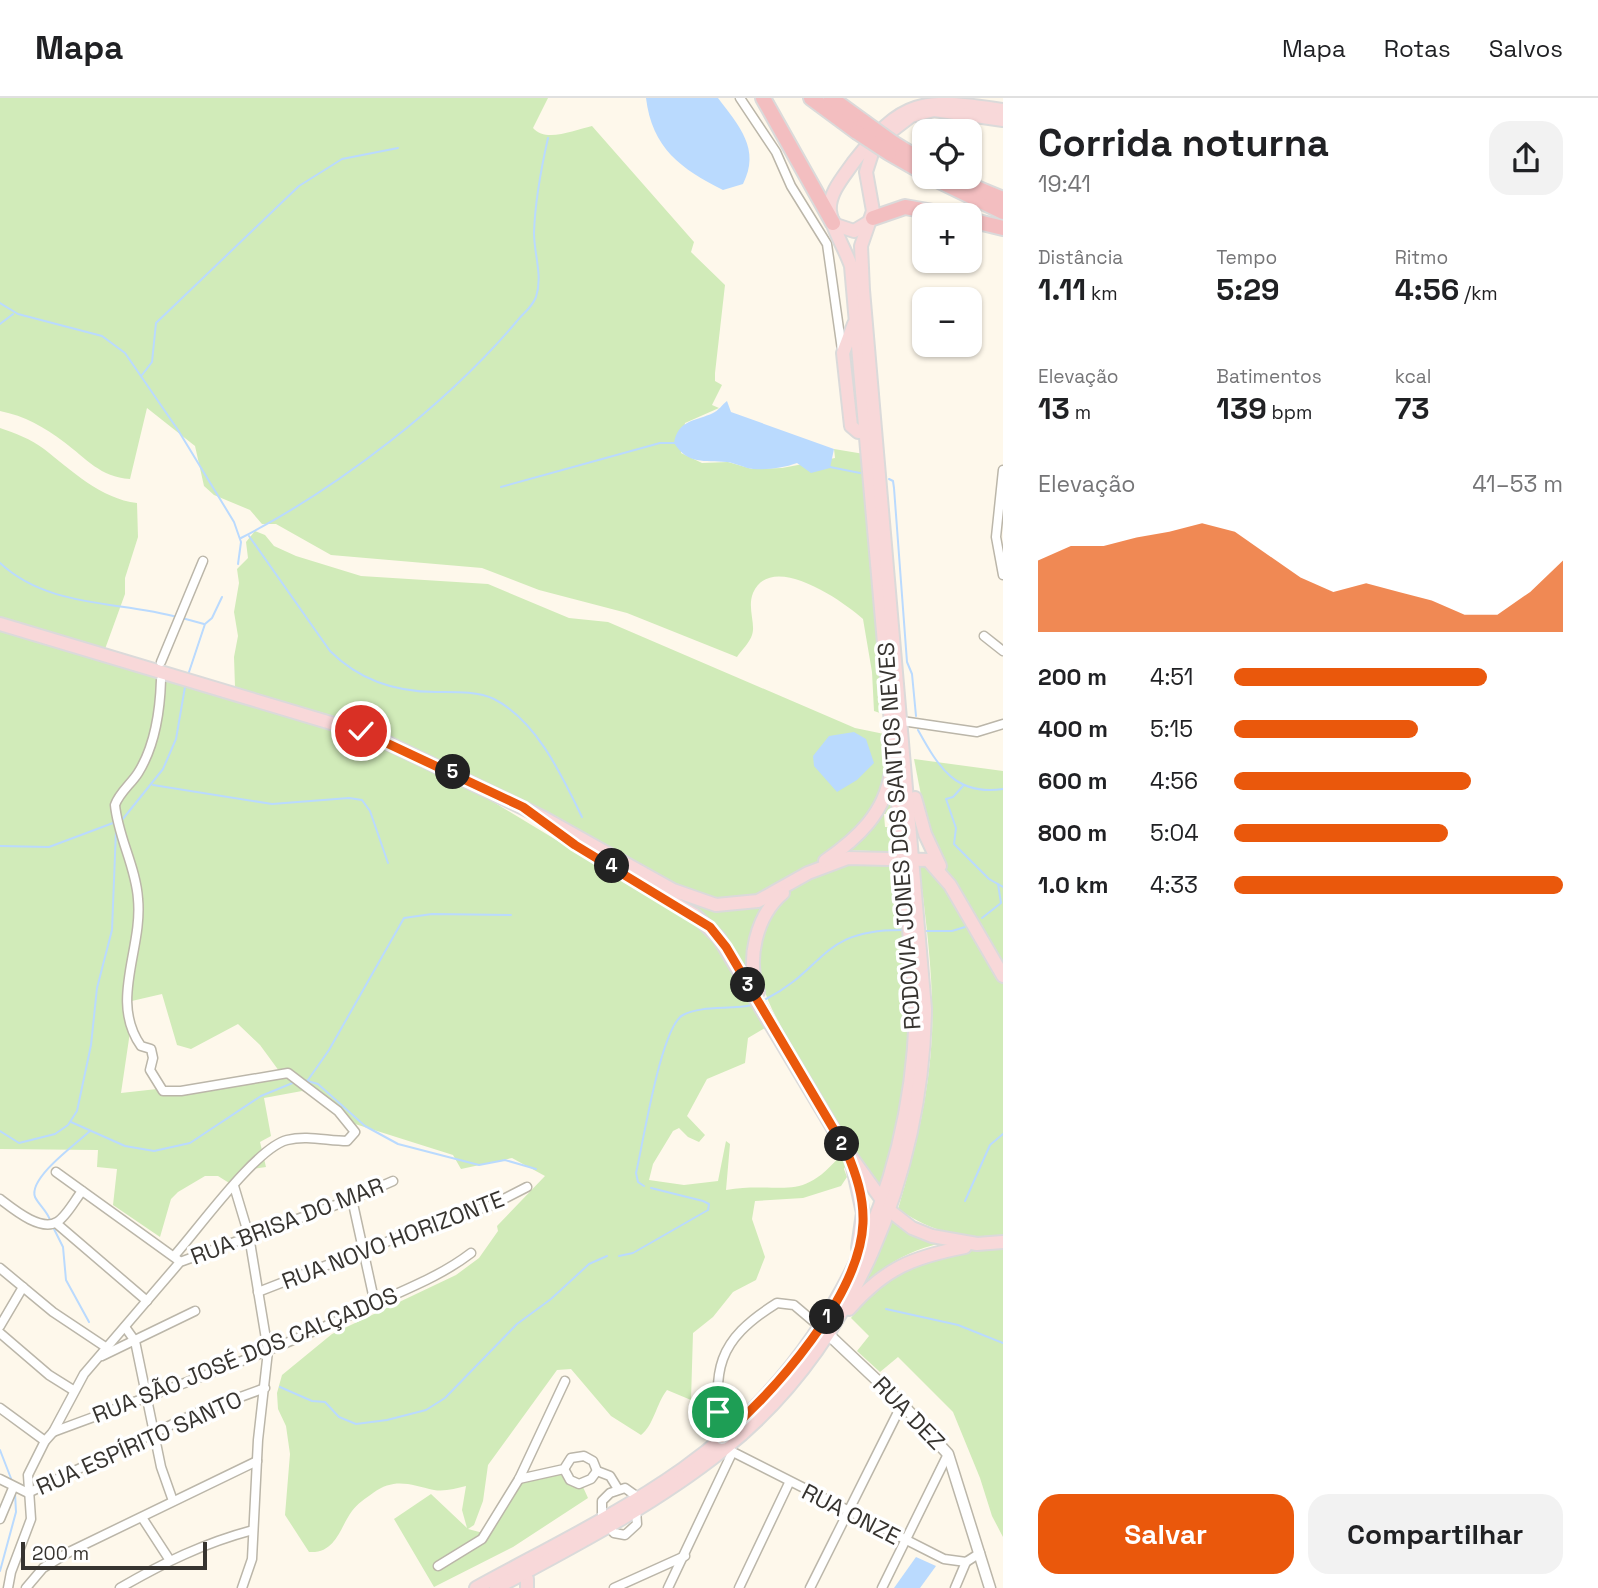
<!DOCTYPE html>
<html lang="pt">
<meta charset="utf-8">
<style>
:root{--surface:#fff;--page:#f2f2f2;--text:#202124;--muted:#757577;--line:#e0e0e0;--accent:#ea580c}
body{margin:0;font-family:"Space Grotesk",sans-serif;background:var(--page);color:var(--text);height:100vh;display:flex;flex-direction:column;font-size:26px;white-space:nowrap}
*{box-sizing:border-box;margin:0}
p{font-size:23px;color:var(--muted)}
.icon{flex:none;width:38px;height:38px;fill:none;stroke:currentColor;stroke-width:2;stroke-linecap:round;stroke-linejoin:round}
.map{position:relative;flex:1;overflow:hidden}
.side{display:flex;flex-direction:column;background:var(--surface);width:595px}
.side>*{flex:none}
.controls{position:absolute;left:912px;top:21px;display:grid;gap:14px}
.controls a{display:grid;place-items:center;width:70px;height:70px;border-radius:14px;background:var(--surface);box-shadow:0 2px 5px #0004;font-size:35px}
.scale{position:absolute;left:21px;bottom:18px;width:186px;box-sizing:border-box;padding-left:7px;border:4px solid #373430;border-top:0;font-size:19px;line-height:24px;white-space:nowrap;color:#373430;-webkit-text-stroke:5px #fff;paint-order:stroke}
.pin{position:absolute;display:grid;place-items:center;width:60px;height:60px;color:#fff;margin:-30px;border:4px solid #fff;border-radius:50%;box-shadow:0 2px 7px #0007}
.km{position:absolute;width:35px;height:35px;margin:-18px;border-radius:50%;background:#222;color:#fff;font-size:19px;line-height:35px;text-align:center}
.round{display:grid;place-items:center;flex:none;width:74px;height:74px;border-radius:21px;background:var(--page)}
.overview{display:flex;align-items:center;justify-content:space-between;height:119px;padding:0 35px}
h1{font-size:38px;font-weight:800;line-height:52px}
.stats{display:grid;grid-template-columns:repeat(3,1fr);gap:10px;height:119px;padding:7px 35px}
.stats div{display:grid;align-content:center}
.stats b{font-size:30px;font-weight:800}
.stats small{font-size:19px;font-weight:400}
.stats p{font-size:19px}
.chart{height:196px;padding:14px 35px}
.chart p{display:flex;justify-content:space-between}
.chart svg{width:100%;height:126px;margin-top:7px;fill:var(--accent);opacity:.7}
.cta{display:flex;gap:14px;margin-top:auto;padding:14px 35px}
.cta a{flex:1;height:80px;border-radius:21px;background:var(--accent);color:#fff;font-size:28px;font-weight:800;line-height:80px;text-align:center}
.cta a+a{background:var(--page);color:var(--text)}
ul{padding:0 35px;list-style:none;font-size:23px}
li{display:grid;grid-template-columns:112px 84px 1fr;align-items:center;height:52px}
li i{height:18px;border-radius:9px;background:var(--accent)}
header{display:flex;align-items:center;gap:42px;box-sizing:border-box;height:98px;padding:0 35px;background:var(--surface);border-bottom:2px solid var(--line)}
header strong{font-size:33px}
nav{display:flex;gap:38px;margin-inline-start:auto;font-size:24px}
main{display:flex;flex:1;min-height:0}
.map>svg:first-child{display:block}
.green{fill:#d1ebb9;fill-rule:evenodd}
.water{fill:#badafe}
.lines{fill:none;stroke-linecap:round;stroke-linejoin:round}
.stream{stroke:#badafe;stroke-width:2}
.minor-casing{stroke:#bbb6a9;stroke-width:11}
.tertiary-casing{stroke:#bbb6a9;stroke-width:13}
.primary-casing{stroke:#dbdada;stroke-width:16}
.motorway-casing{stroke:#dbdada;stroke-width:18}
.minor{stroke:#fff;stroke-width:8}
.tertiary{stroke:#fff;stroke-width:10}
.primary{stroke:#f8d8d9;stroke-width:12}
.motorway{stroke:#f3bec0;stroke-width:14}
.motorway-bridge-casing{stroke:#dbdada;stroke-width:18;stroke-linecap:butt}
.motorway-bridge{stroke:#f3bec0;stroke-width:14}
.route-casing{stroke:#fff;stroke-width:14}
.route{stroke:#ea580c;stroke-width:9}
.labels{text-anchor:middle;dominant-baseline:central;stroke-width:7;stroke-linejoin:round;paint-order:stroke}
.street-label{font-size:23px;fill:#373430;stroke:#fff}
</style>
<header>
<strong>Mapa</strong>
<nav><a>Mapa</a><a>Rotas</a><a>Salvos</a></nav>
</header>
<main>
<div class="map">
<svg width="1003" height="1490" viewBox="0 0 1003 1490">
<rect width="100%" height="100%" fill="#fef8eb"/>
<g class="green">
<path d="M0 0H548L533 30C546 45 574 32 592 28L694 144 691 154 725 187 715 275V283L722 287 712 307 719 310 685 325 681 355 702 365 728 364 752 371 782 370 835 360 834 351 864 356 886 617 874 613 872 574 863 521C842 502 771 453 753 495 747 510 756 526 752 537 750 544 741 553 737 559L627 515 539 492 482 470 331 457 276 426H262L250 412 214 397 204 388 195 348 147 310 130 381C100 379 87 361 64 344 44 329 25 318 0 313Z"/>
<path d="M0 330C15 335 31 341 44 351 71 372 101 401 137 405L138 439 125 480V496L105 551 0 519Z"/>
<polygon points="255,433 265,437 274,448 296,458 361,478 488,486 569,520 608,524 855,630 889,637 891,652 882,698 849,743 771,795 725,805 692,796 537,711 405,646 350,623 235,589 234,559 238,538 234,514 239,485 237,471 248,460 246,444"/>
<path d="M0 528 347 631 454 680 705 832 723 854 764 921 765 930 748 940 745 965 707 981 687 1018 705 1037 699 1044 688 1039 679 1030 673 1033 653 1066 649 1082 684 1087 718 1083 726 1043 730 1046 726 1092C783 1082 800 1108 843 1054L849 1062 844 1071 847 1079 841 1088 803 1100 755 1103 752 1121 765 1159 756 1182 733 1194 713 1219 693 1235 691 1302 667 1292C656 1306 654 1327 641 1337L611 1318 571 1271 557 1272 488 1367 483 1403 474 1427 468 1431 487 1436 518 1385 559 1375 569 1386 583 1389 588 1400 513 1449 434 1489 394 1421 431 1396 467 1430 462 1412 466 1388C456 1390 445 1394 434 1392 411 1387 395 1379 373 1395 366 1400 357 1406 352 1413 340 1429 336 1456 309 1454L285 1417 290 1356 286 1328 278 1311 277 1295 282 1277 332 1236 456 1177 479 1160 498 1133 497 1128 545 1078 512 1060 461 1071 453 1057 355 1026 336 1009 302 993 264 1000 271 1038 260 1044 266 1069 244 1072 234 1088 218 1078H205L178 1094 171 1101 160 1139 113 1107 117 1071 97 1069 98 1052 0 1051ZM162 896 177 947 191 951 238 926 260 947 282 977 121 995 130 934 123 905Z"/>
<polygon points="914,661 1003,673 1003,870 941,763 926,723"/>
<polygon points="891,695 892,715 884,716 885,729 893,729 897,754 846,752"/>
<path d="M861 762 902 768C906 842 915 919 905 993 900 1027 889 1059 879 1092 851 1050 826 1007 801 963 777 920 746 880 765 829 772 809 786 792 805 781 821 771 843 768 861 762Z"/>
<path d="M919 766 934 771 1003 886V1137C962 1141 932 1134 898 1111 915 1054 929 997 932 937 934 881 926 823 919 766Z"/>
<polygon points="688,801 762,808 746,870 717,829 685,806"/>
<path d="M892 1121 942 1145C909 1152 884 1167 860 1190Z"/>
<path d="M1003 1149V1439L992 1418 980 1380 953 1314 898 1259 880 1274 857 1253 869 1238 851 1220C891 1168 940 1154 1003 1149Z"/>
</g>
<g class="water">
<path d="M646 0H718C739 28 761 51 743 86L723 92C681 71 652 50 646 0Z"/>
<path d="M727 303 731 314 834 351 830 370 811 375 797 365C783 370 768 372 753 371 744 370 736 365 727 364 704 362 688 367 674 345 678 321 697 323 713 315 718 313 723 306 727 303Z"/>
<polygon points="854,634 866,641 874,665 857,682 837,694 814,668 813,658 829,638"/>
<polygon points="916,1459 936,1468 920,1490 894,1490"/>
</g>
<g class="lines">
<g class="stream">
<polyline points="0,205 18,216 102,238 125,255 178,332 234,424 241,444 238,466"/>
<polyline points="0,226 13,216"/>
<polyline points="142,277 152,264 156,225 299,88 342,61 398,50"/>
<polyline points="830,369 860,375"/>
<polyline points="889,381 893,383 894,390 907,564 912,576 916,618"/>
<polyline points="501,389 660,345 676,345"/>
<path d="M249 438 330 553C359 582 395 594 436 594 454 594 478 593 494 601 537 623 562 678 582 719"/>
<path d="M241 440C338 390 446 307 517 223 524 214 531 211 536 199 543 178 534 156 534 135 535 103 541 71 548 40"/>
<path d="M0 465C48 510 118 503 177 519"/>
<polyline points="182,520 204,526"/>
<polyline points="188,577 205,526 212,520 222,499"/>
<path d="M918 632C939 670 956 698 1003 691"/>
<polyline points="153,687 272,706 349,700 362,702 370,713 388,765"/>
<polyline points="963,688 953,699 946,701 956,730 954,746 989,781 1003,789"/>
<polyline points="122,722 163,671 176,641 185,589"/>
<polyline points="0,748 49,749 113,725"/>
<polyline points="982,820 1001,805 998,786"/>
<polyline points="923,833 952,833 965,829"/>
<path d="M766 901C827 870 819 831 904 832"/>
<polyline points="304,982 318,986 365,1028 398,1046 479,1067 505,1062 536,1071"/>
<polyline points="308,982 329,952 404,820 432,816 511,817"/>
<polyline points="71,1024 125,1048 154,1053 190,1045 261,998 295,984"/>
<polyline points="0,1033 19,1045 55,1036 68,1027 77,1013 91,947 97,890 112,832 116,732"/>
<path d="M644 1088 638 1084 636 1075C643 1046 661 928 683 917 702 907 730 912 752 907"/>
<polyline points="965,1103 990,1047 1003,1036"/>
<path d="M50 1122C47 1113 39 1107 35 1099 28 1080 77 1045 90 1033"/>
<polyline points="52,1127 63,1149 66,1182 89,1224"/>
<polyline points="619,1158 633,1155 708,1112 709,1106 703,1103 651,1090"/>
<polyline points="886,1211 958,1227 1003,1245"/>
<polyline points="280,1289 312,1303 325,1304 339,1319 356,1326 387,1322 426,1312 445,1300 517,1226 551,1201 589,1166 607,1158"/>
<polyline points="0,1352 12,1383"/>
<polyline points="0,1473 16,1414 15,1395"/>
</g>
<defs>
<g id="minor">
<polyline points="740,0 776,54 791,88 827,146 842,252"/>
<polyline points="1003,372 996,439 1003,477"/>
<polyline points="984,538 1003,553"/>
<polyline points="161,564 203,463"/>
<path d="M161 582C160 614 155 648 138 675 131 686 119 695 115 707 118 739 136 769 138 801 143 851 109 903 141 948L151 951 153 960 150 972 163 993H181L288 975 338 1013 355 1034 347 1043C328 1043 307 1037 287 1042 256 1050 199 1130 174 1158"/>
<polyline points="902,623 977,634 1003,626"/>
<polyline points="56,1074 178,1162"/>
<polyline points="234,1088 249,1138 268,1253 258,1342 252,1461 242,1490"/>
<path d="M0 1101C12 1110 40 1134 57 1124 66 1119 75 1102 82 1093"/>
<polyline points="352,1101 375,1206"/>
<polyline points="56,1125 147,1203"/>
<polyline points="0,1170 53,1214 107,1250"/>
<polyline points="258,1194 435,1125 490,1108 527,1089"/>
<polyline points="0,1228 23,1189"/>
<polyline points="125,1229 135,1243 161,1369 173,1403"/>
<polyline points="0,1235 49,1277 73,1292"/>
<polyline points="102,1258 195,1213"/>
<polyline points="0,1310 45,1343"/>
<path d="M53 1334C161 1294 268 1256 372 1207 406 1191 441 1178 471 1155"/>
<path d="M722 1339C712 1272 716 1243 777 1205L794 1207 820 1229"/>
<polyline points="725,1350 944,1461 966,1464 980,1455"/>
<polyline points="564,1371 570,1382 579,1386 591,1381 597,1373"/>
<polyline points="597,1373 610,1378 618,1391"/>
<polyline points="0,1381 28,1395 194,1316 265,1290"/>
<polyline points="519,1381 564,1371 571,1360 584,1358 593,1363 597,1373"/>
<polyline points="636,1412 637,1426 625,1437 614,1435 602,1420 602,1403 610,1395 625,1390 639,1400"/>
<polyline points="0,1421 13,1390"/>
<polyline points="143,1421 169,1461"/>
<polyline points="438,1468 482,1441 519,1381 565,1283"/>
<polyline points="8,1490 11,1474 31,1421 28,1377 45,1343 53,1334 84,1276 180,1164 352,1101 393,1083"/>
<polyline points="26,1490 43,1470 71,1453 257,1363"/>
<path d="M120 1490C163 1465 204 1445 253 1432"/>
<polyline points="614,1490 685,1458"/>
<polyline points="668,1490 732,1355"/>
<polyline points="739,1490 789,1385"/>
<polyline points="810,1490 902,1306"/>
<polyline points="882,1490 948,1356"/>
<polyline points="955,1490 966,1464"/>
</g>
<polyline id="tertiary" points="828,1236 902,1306 948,1356 990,1490"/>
<g id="primary">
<polyline points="833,126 854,133 869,124"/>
<polyline points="854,226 843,255 851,328 858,334 872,334"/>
<polyline points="0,526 371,637 544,720 673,792 716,807 758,803 808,775 848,760 928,762 950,787 1003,878"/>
<polyline points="915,700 925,736 940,768"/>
<polyline points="603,763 695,817 719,840 846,1052 890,1113 912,1130 932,1138 977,1146 1003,1144"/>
<path d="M825 763C858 740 885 715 891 674"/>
<path d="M758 894C746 862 756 818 783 795"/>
<polyline points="853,1069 863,1115 858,1150"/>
<path d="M849 1211C885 1170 913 1159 965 1149"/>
<polyline points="517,1470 527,1481 527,1490"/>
<path d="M476 1490C545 1452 618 1417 683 1371 832 1264 912 1092 916 911L851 168C845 150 832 132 830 113 828 96 844 78 853 65 903 0 921 0 1003 12"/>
<path d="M496 1490C574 1448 654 1407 723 1352 853 1249 923 1074 925 911L863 192 861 148 873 113 866 74 872 55 885 38 911 18 934 12 1003 22"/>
</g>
<g id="motorway">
<polyline points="763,0 833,125"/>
<polyline points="811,0 857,34"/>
<polyline points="831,0 864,24"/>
<polyline points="893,45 924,64"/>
<polyline points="889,55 924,75"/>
<polyline points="931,79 1003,114"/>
<polyline points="950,79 1003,101"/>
<polyline points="873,120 905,109 950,117"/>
<polyline points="970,122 1003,130"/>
</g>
</defs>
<use href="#minor" class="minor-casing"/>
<use href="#tertiary" class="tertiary-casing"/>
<use href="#primary" class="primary-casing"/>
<use href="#motorway" class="motorway-casing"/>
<use href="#minor" class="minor"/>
<use href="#tertiary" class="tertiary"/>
<use href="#primary" class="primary"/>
<use href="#motorway" class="motorway"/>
<defs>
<g id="motorway-bridge">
<polyline points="864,24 893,45"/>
<polyline points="857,34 889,55"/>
</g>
</defs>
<use href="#motorway-bridge" class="motorway-bridge-casing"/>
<use href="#motorway-bridge" class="motorway-bridge"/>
</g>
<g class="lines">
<defs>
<path id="route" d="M361 633 523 709 575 747 710 829 726 849 846 1052C856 1076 864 1099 863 1125 860 1198 775 1293 722 1339L718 1314"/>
</defs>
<use href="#route" class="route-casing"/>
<use href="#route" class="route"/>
</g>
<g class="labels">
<g class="street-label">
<text transform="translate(899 738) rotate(-94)">RODOVIA JONES DOS SANTOS NEVES</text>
<text transform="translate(287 1123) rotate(-21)">RUA BRISA DO MAR</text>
<text transform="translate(393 1142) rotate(-21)">RUA NOVO HORIZONTE</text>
<text transform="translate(245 1257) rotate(-22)">RUA SÃO JOSÉ DOS CALÇADOS</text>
<text transform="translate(909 1315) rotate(46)">RUA DEZ</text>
<text transform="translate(139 1345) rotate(-24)">RUA ESPÍRITO SANTO</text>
<text transform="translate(851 1416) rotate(27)">RUA ONZE</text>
</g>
</g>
</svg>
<div class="controls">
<a><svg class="icon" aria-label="locate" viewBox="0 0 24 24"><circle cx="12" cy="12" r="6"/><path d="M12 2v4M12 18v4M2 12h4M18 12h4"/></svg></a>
<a>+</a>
<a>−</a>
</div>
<div class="scale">200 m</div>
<div class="pin" style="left:718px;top:1314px;background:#1e9e55"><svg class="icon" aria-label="arrive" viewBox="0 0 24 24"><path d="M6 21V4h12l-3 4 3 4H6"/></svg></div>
<div class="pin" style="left:361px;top:633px;background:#d93025"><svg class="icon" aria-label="check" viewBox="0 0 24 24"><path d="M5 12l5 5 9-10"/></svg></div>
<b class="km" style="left:827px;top:1219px">1</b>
<b class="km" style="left:842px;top:1046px">2</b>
<b class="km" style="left:748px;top:887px">3</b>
<b class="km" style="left:612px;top:768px">4</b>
<b class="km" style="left:453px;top:674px">5</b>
</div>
<section class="side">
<div class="overview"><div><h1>Corrida noturna</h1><p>19:41</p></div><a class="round"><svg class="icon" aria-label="share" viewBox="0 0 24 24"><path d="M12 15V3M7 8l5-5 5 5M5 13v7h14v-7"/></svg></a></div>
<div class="stats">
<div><p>Distância</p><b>1.11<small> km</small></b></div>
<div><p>Tempo</p><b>5:29</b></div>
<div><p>Ritmo</p><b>4:56<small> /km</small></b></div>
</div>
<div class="stats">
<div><p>Elevação</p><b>13<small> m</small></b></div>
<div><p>Batimentos</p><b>139<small> bpm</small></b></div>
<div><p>kcal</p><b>73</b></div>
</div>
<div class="chart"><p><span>Elevação</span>41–53 m</p>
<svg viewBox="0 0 160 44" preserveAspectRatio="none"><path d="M0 44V19L10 14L20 14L30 11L40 9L50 6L60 9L70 17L80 25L90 30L100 27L110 30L120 33L130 38L140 38L150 30L160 19V44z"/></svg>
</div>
<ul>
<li><b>200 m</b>4:51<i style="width:77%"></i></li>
<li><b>400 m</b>5:15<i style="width:56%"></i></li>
<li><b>600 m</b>4:56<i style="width:72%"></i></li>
<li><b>800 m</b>5:04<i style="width:65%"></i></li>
<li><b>1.0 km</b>4:33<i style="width:100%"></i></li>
</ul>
<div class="cta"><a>Salvar</a><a>Compartilhar</a></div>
</section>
</main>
